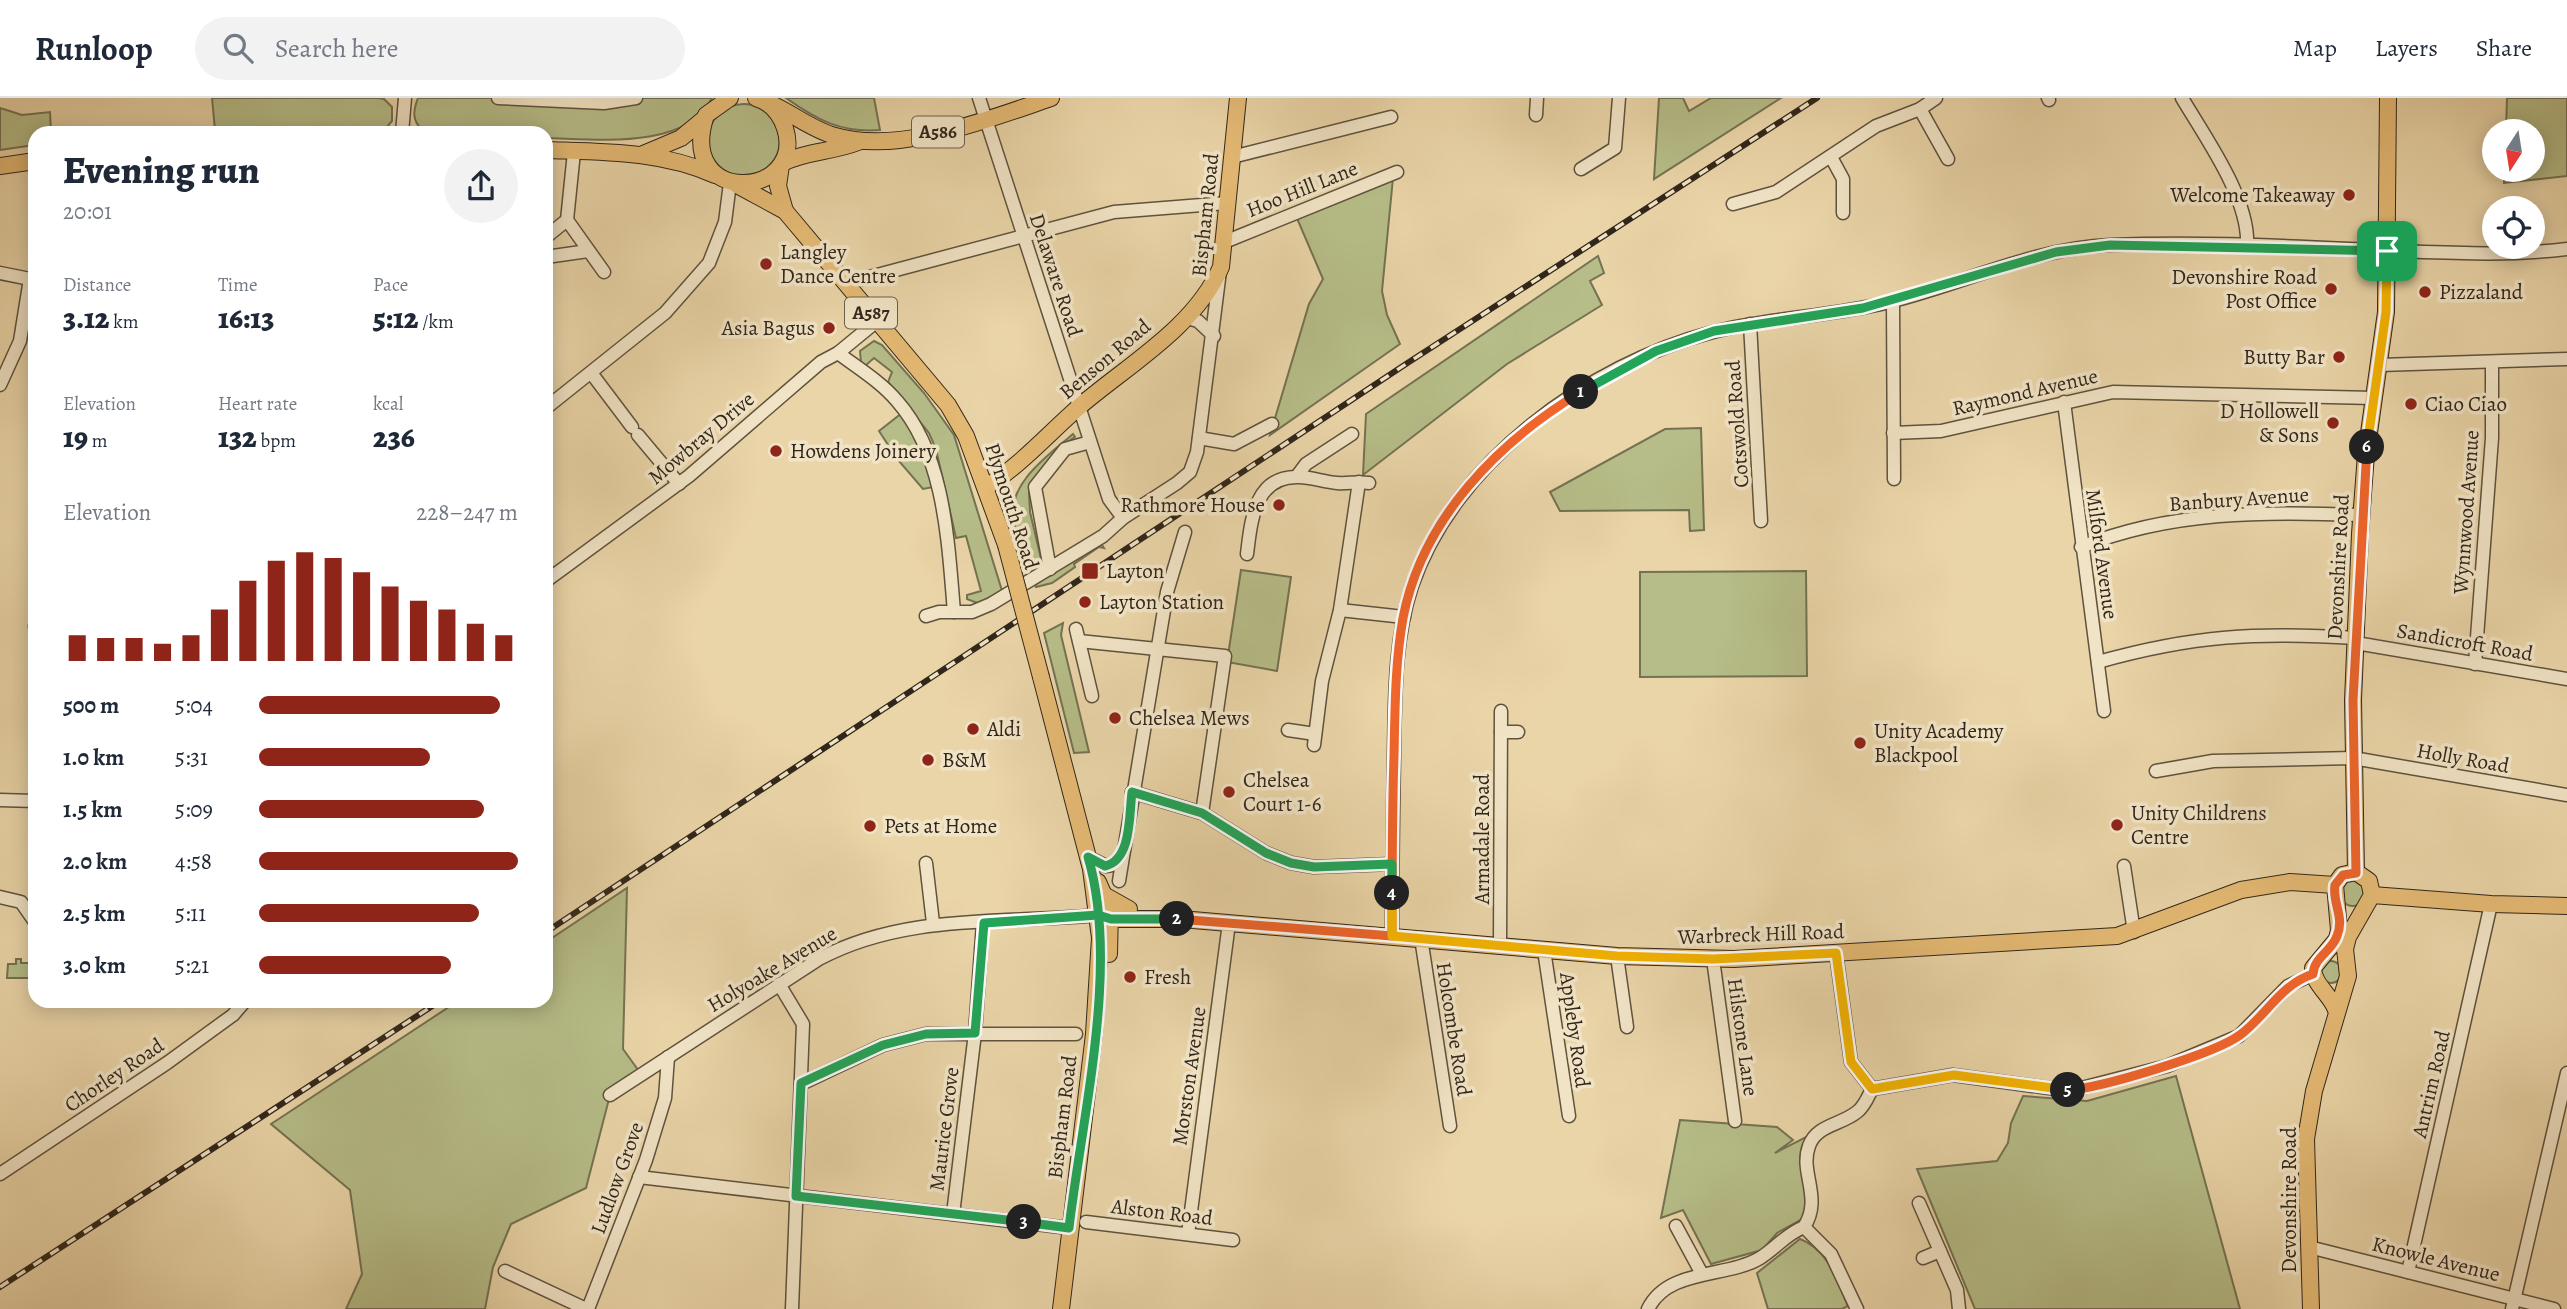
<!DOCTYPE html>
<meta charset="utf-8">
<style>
:root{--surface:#fff;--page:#f2f2f3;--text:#1f2937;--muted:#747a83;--line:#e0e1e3;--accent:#8f2418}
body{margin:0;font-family:Alegreya,serif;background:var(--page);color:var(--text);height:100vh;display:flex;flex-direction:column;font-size:26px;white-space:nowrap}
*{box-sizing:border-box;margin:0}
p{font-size:23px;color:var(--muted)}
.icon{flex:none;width:38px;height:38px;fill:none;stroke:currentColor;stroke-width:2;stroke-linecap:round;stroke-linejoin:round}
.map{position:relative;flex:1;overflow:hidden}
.details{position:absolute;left:28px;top:28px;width:525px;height:882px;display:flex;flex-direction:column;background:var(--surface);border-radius:21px;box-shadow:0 4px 18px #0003}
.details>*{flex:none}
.needle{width:46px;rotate:192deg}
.controls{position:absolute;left:2482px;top:21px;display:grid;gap:14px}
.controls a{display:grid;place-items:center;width:63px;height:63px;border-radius:50%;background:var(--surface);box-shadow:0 4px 18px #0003;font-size:35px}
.pin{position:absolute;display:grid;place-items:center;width:60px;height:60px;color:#fff;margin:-30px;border-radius:14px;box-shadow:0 4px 10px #0006}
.km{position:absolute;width:35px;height:35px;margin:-18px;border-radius:50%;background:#222;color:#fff;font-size:19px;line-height:35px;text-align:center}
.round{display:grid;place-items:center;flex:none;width:74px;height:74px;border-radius:37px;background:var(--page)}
.head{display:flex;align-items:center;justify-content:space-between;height:119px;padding:0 35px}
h1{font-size:38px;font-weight:800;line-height:52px}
.figures{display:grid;grid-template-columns:repeat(3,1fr);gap:10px;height:119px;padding:7px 35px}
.figures div{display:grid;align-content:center}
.figures b{font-size:30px;font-weight:800}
.figures small{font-size:19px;font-weight:400}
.figures p{font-size:19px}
.chart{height:196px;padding:14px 35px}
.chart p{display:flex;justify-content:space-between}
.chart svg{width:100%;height:126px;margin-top:7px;stroke:var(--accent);stroke-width:6}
ul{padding:0 35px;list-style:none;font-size:23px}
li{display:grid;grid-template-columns:112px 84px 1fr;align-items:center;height:52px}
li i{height:18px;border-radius:9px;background:var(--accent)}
header{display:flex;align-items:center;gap:42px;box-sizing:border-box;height:98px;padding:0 35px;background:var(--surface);border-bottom:2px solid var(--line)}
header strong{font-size:33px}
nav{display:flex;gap:38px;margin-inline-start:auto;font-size:24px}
.search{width:490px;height:63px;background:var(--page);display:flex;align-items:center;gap:18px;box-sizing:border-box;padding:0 24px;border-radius:38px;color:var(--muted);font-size:26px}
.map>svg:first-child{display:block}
.green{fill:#b6bd88;stroke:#747252;stroke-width:2}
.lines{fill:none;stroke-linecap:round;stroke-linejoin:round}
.minor-casing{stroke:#5f523e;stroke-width:15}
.major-casing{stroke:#31261b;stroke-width:18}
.minor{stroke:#f1e4c6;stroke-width:12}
.major{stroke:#e5ba74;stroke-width:16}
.rail-casing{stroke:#31261b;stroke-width:6}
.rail{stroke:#f1e4c6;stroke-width:3.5;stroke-dasharray:10;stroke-linecap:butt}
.major-bridge-casing{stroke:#31261b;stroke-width:18;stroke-linecap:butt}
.major-bridge{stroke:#e5ba74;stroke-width:16}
.split-1-casing{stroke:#fff;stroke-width:14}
.split-2-casing{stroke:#fff;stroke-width:14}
.split-3-casing{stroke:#fff;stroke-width:14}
.split-4-casing{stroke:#fff;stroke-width:14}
.split-5-casing{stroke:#fff;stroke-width:14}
.split-6-casing{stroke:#fff;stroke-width:14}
.split-7-casing{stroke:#fff;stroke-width:14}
.split-1{stroke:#22a559;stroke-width:9}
.split-2{stroke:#f0652b;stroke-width:9}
.split-3{stroke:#22a559;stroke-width:9}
.split-4{stroke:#22a559;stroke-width:9}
.split-5{stroke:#f5b400;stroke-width:9}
.split-6{stroke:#f0652b;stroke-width:9}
.split-7{stroke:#f5b400;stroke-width:9}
.poi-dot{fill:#8f2418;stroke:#f1e4c6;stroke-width:2.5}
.labels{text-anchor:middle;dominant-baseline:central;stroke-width:7;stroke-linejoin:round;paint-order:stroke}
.shield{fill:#f1e4c6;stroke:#6b5f4e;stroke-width:2}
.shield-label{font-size:19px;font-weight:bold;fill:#31261b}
.street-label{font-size:21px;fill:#31261b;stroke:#f1e4c6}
.poi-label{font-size:21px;fill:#31261b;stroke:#f1e4c6;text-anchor:start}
</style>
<header>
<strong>Runloop</strong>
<div class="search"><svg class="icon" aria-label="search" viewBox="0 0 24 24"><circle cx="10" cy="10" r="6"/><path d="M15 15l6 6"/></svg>Search here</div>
<nav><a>Map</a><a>Layers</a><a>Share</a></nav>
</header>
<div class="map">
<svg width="2567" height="1211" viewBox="0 0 2567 1211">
<rect width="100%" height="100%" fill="#ead5a8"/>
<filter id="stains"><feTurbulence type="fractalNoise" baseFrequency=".00286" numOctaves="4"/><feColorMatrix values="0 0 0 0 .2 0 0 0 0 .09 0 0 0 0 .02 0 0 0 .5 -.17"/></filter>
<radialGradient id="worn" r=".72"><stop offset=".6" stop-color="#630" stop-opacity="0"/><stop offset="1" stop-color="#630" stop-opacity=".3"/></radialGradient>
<g class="green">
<polygon points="212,0 378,0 384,1 392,9 392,23 386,30 379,32 215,32"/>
<path d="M418 0H712C686 53 594 41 546 40V35L422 32C412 22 413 13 418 0Z"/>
<path d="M786 0H874L880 32C841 35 817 22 786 0Z"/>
<polygon points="1659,0 1683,0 1689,13 1711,0 1781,0 1654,81"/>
<polygon points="2507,0 2567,0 2567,78 2504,85 2504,72 2532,72 2532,33 2506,33"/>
<circle cx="744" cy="42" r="36"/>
<polygon points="0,10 22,17 50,14 51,35 35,35 35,47 0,52"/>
<polygon points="1393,80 1382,193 1387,217 1400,246 1270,337 1309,206 1323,181 1296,118"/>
<polygon points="1598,158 1604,175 1590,183 1602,207 1507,266 1363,377 1366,316"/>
<polygon points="874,243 882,247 924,295 954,337 1003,496 980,506 967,501 967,497 981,493 966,438 956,440 936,351 929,335 888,284 892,274 874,260 865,268 861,264 860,253"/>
<polygon points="902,315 924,352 933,389 923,391 898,362 879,333"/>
<polygon points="1701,330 1704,432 1690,433 1689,412 1560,413 1550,394 1665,331"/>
<path d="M1073 336 1075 339 1066 345 1031 387 1029 395 1030 414 1043 469 1030 478C1025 459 1016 438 1013 419 1009 384 1050 356 1073 336Z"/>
<polygon points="1100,444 1104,450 1099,449 1074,466 1075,469 1052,485 1036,489 1035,487"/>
<polygon points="1241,472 1291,479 1277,573 1227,564"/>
<polygon points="1806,473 1807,578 1640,579 1640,474"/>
<polygon points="1063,525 1061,537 1089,654 1074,655 1044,535"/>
<circle cx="2353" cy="795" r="13"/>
<polygon points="627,790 623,951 641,976 610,997 586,1090 511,1126 493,1169 485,1211 346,1211 362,1176 350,1092 271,1026 458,903 546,903 546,844"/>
<polygon points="16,861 21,861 21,865 35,865 35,876 30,876 30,880 7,880 8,866 16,866"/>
<circle cx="2331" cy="874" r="11"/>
<polygon points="2176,978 2240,1211 1975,1211 1917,1071 1997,1063 2008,1045 2011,1025 2023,998 2087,1003"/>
<polygon points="1680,1022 1777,1029 1793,1042 1775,1055 1806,1039 1802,1059 1807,1109 1802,1121 1777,1135 1762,1152 1711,1166 1683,1112 1661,1120"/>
<path d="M1800 1141C1828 1151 1837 1183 1848 1208L1842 1211H1768L1757 1175Z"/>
</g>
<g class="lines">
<defs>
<g id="minor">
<polyline points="498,0 604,5 636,0"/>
<polyline points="979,0 1109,401 1123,420"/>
<polyline points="2048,0 2049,2"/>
<path d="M2182 0C2205 39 2250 101 2247 148"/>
<polyline points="1920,11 1948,61"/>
<polyline points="1536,17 1537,0"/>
<polyline points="402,35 405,0"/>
<polyline points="1232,59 1391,19"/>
<polyline points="1831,59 1843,81 1843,115"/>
<polyline points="1581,71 1615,50 1619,0"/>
<polyline points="1733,106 1776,94 1876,28 1920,11 1936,0"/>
<polyline points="567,122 604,174"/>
<polyline points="546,139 567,122 574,54"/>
<polyline points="1222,145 1397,74"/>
<polyline points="546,159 588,153"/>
<polyline points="0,175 35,182"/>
<polyline points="862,181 1114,114 1227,105"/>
<polyline points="1893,203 1894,381"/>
<polyline points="1187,220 1198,223 1214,238"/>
<polyline points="1750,226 1761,423"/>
<path d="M838 255C858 270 881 284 897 303 945 357 948 444 954 514"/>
<polyline points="2380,267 2567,261"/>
<polyline points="592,276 632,329"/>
<polyline points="0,287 20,243 30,181"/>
<polyline points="2064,304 2104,613"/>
<polyline points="546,310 665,215 709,165 725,124 730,85"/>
<polyline points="1893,335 1941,333 2113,294 2374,300"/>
<polyline points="638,337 679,386"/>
<polyline points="1199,340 1234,346 1272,326"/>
<polyline points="1297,378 1306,366 1352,336"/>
<path d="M2081 449C2170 413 2266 413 2361 417"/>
<path d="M1247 456C1251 424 1254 377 1299 379 1311 379 1324 384 1337 385 1348 386 1357 383 1369 385"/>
<polyline points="1050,471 1035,389 1065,351 1090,344"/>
<polyline points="546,483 689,378 821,264 838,255 877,223"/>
<polyline points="1340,512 1404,519"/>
<polyline points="926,518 939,514 972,514 991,506 1103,438 1123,420 1177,385 1190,374 1197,354 1220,173"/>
<polyline points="35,529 35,528"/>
<polyline points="1076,531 1092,598"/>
<polyline points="1079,543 1225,558 1202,715"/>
<polyline points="2356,545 2567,581"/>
<path d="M2098 564C2194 537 2257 534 2356 540"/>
<polyline points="2475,566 2492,340 2492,265"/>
<polyline points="1288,632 1315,636"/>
<polyline points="1501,634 1518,634"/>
<polyline points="1314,647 1322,583 1340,512 1359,384"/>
<polyline points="2156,673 2213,663 2353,660 2567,697"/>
<polyline points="1132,694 1202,715 1266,755 1291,765 1314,769 1392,766"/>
<polyline points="0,702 35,703"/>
<polyline points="1088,759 1106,768 1112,767 1123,756"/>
<polyline points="926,765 933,825"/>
<polyline points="2124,768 2134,834"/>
<polyline points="1119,783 1167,494 1185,434"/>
<polyline points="0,799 21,804 35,824"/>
<path d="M1392 838C1392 778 1393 718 1394 658 1395 601 1394 542 1412 488 1454 364 1589 266 1713 234 1770 219 1831 219 1889 204 1963 186 2034 150 2110 147 2205 143 2301 149 2396 153 2453 155 2510 158 2567 151"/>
<polyline points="1421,840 1450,1028"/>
<polyline points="1500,847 1501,613"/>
<polyline points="1544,852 1569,1018"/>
<polyline points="1836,855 1851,964 1872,991 1953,977 2070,993 2167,968 2239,938 2288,888 2313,876"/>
<polyline points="1617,858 1627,929"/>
<polyline points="1713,861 1735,1023"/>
<polyline points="779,886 803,926 792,1211"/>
<polyline points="801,986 883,947 926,936 1076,936"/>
<path d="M610 997 819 861C905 815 1004 826 1098 817"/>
<polyline points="0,1076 167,965 233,917 245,903"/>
<polyline points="639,1079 1069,1130"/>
<polyline points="1919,1105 1957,1192 1959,1211"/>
<polyline points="953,1116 975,935 983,825"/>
<polyline points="1086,1124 1233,1142"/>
<polyline points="1676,1128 1702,1176"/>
<polyline points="1804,1129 1831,1156 1857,1211"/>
<polyline points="1188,1136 1229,825"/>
<polyline points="2309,1149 2554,1211"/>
<polyline points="1923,1160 1940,1153"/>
<polyline points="505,1173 586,1211"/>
<polyline points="2408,1174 2491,806"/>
<polyline points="588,1211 646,1062 665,1000 668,959"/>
<path d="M1648 1211C1668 1170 1727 1180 1760 1160 1776 1150 1786 1136 1804 1129 1823 1100 1799 1074 1809 1048 1816 1027 1841 1027 1857 1014 1864 1009 1868 999 1872 991"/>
<polyline points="2512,1211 2567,975"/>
</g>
<g id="major">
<path d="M730 0 706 17C675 110 807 101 785 30 780 16 770 4 756 0"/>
<path d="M767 4C791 14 810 31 835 38 899 57 989 21 1051 0"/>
<path d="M546 52C604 54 662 53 715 77"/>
<polyline points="643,56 681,40 704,21"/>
<path d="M782 65C806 53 833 54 858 44"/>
<polyline points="781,67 778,88 785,113"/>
<polyline points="0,68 35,63"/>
<polyline points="737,87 785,113 948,307 966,338 1006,447"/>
<path d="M986 389C1021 367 1049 335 1080 308 1128 267 1195 229 1221 169L1238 0"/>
<polyline points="1041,579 1091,771 1100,840 1094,936 1061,1211"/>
<polyline points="2356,774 2353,602 2360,436 2366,356 2386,214 2388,0"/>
<polyline points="1098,784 1110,811 1109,856"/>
<polyline points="1104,797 1129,811"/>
<polyline points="2372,797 2491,806 2567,808"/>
<polyline points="1098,817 1111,821 1181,821 1617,858 1734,861 2117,838 2241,792 2290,784 2335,787"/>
<path d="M2311 1211 2306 1041 2314 993 2348 878 2345 851 2348 839 2372 797 2369 783 2356 774 2342 777 2335 787 2339 832 2337 841 2313 870C2313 886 2331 897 2336 912"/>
</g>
</defs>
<use href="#minor" class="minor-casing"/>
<use href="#major" class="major-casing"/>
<use href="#minor" class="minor"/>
<use href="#major" class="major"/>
<defs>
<g id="rail">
<polyline points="546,834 1409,264 1817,0"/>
<polyline points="0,1189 440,903"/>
</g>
</defs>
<use href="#rail" class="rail-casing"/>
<use href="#rail" class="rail"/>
<defs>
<polyline id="major-bridge" points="1006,447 1041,579"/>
</defs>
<use href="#major-bridge" class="major-bridge-casing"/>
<use href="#major-bridge" class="major-bridge"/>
</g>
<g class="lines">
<defs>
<polyline id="split-1" points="1581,294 1656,253 1714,233 1863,210 2056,154 2110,147 2387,153"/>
<path id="split-2" d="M1177 821 1392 838C1392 777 1392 718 1394 658 1395 612 1395 565 1403 520 1422 421 1498 344 1581 294"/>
<polyline id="split-3" points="1024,1124 796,1098 801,985 883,947 926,936 975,935 984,825 1098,817 1111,821 1177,821"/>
<path id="split-4" d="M1024 1124 1069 1130C1082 1018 1120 867 1088 759L1105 768C1132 762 1129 716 1132 694L1202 715 1266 755 1291 765 1314 769 1392 766V795"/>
<polyline id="split-5" points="1392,795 1392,838 1617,858 1713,861 1836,855 1851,964 1872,991 1954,977 2068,992"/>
<path id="split-6" d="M2068 992C2101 990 2214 956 2240 937 2267 917 2280 887 2313 876 2314 859 2332 853 2337 838 2345 819 2332 805 2335 787L2343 777 2356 775 2353 602 2367 349"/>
<polyline id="split-7" points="2367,349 2386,214 2387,153"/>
</defs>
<use href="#split-1" class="split-1-casing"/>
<use href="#split-2" class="split-2-casing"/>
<use href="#split-3" class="split-3-casing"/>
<use href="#split-4" class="split-4-casing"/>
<use href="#split-5" class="split-5-casing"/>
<use href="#split-6" class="split-6-casing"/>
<use href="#split-7" class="split-7-casing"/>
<use href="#split-1" class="split-1"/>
<use href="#split-2" class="split-2"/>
<use href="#split-3" class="split-3"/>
<use href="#split-4" class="split-4"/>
<use href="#split-5" class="split-5"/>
<use href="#split-6" class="split-6"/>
<use href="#split-7" class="split-7"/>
</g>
<g class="poi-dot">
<circle cx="2349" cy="97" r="7"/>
<circle cx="766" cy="166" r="7"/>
<circle cx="2331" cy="191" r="7"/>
<circle cx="2425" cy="194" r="7"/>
<circle cx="829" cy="230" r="7"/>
<circle cx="2339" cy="259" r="7"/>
<circle cx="2411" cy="306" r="7"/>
<circle cx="2333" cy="325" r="7"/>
<circle cx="776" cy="353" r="7"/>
<circle cx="1279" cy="407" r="7"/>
<rect x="1081" y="464" width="18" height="18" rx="3.5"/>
<circle cx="1085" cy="504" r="7"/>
<circle cx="1115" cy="620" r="7"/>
<circle cx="973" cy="631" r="7"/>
<circle cx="1860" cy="645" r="7"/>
<circle cx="928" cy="662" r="7"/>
<circle cx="1229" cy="694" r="7"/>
<circle cx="2117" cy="727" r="7"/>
<circle cx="870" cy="728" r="7"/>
<circle cx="1130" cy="879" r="7"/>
</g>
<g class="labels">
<g class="shield">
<rect x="912" y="18.5" width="52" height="31" rx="5"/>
<rect x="845" y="199.5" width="52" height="31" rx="5"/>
</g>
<g class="shield-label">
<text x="938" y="34">A586</text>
<text x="871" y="215">A587</text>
</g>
<g class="street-label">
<text transform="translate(1302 91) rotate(-22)">Hoo Hill Lane</text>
<text transform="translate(1205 117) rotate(-84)">Bispham Road</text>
<text transform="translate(1056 177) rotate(72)">Delaware Road</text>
<text transform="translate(1105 261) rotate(-40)">Benson Road</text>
<text transform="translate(2025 294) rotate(-13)">Raymond Avenue</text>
<text transform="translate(1737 326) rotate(-94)">Cotswold Road</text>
<text transform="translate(701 340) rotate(-40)">Mowbray Drive</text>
<text transform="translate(2239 401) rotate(-4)">Banbury Avenue</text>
<text transform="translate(1012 408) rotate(72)">Plymouth Road</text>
<text transform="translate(2466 414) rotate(-86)">Wynnwood Avenue</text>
<text transform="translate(2102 456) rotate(82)">Milford Avenue</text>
<text transform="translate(2338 469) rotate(-87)">Devonshire Road</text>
<text transform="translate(2465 544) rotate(10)">Sandicroft Road</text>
<text transform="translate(2463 660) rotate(10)">Holly Road</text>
<text transform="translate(1482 741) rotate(-90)">Armadale Road</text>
<text transform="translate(1761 836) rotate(-2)">Warbreck Hill Road</text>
<text transform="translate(772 871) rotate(-31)">Holyoake Avenue</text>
<text transform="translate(1454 931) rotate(81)">Holcombe Road</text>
<text transform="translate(1575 932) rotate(82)">Appleby Road</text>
<text transform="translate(1743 939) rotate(82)">Hilstone Lane</text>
<text transform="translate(114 977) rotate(-34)">Chorley Road</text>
<text transform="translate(1189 978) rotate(-82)">Morston Avenue</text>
<text transform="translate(2431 986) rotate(-77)">Antrim Road</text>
<text transform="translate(1062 1019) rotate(-83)">Bispham Road</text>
<text transform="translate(944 1031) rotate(-83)">Maurice Grove</text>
<text transform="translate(617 1080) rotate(-70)">Ludlow Grove</text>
<text transform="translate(2289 1102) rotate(-90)">Devonshire Road</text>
<text transform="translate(1162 1114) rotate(7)">Alston Road</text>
<text transform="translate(2436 1161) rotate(14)">Knowle Avenue</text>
</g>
<g class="poi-label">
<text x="2335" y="97" text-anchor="end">Welcome Takeaway</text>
<text x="780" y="154">Langley<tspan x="780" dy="24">Dance Centre</tspan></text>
<text x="2317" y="179" text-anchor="end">Devonshire Road<tspan x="2317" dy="24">Post Office</tspan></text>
<text x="2439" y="194">Pizzaland</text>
<text x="815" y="230" text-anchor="end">Asia Bagus</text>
<text x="2325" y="259" text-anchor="end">Butty Bar</text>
<text x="2425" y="306">Ciao Ciao</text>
<text x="2319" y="313" text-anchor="end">D Hollowell<tspan x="2319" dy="24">&amp; Sons</tspan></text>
<text x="790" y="353">Howdens Joinery</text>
<text x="1265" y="407" text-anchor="end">Rathmore House</text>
<text x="1106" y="473">Layton</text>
<text x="1099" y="504">Layton Station</text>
<text x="1129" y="620">Chelsea Mews</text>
<text x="987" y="631">Aldi</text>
<text x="1874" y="633">Unity Academy<tspan x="1874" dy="24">Blackpool</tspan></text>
<text x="942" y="662">B&amp;M</text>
<text x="1243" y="682">Chelsea<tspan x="1243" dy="24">Court 1-6</tspan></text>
<text x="2131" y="715">Unity Childrens<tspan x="2131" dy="24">Centre</tspan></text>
<text x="884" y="728">Pets at Home</text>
<text x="1144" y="879">Fresh</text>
</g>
</g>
<rect width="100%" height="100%" filter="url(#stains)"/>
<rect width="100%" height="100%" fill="url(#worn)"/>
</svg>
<div class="controls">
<a><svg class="needle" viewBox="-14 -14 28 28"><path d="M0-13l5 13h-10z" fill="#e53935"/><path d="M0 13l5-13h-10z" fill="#747a83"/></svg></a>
<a><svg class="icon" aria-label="locate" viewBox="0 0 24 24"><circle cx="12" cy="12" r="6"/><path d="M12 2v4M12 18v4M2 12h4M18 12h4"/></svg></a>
</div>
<div class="pin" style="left:2387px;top:153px;background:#1e9e55"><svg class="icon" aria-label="arrive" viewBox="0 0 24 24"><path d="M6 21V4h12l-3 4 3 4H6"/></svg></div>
<b class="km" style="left:1581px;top:294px">1</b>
<b class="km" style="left:1177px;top:821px">2</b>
<b class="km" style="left:1024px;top:1124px">3</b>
<b class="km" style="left:1392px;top:795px">4</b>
<b class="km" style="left:2068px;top:992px">5</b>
<b class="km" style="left:2367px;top:349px">6</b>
<section class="details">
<div class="head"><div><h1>Evening run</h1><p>20:01</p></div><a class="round"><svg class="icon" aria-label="share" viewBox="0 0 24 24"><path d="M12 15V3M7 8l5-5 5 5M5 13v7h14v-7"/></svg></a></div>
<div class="figures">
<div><p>Distance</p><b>3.12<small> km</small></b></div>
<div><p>Time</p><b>16:13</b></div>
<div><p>Pace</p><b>5:12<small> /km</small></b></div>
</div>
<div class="figures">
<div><p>Elevation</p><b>19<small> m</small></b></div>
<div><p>Heart rate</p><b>132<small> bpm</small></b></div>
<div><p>kcal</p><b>236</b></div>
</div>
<div class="chart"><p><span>Elevation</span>228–247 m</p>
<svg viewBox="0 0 160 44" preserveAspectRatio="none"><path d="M5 44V35M15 44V36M25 44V36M35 44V38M45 44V35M55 44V26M65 44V16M75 44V9M85 44V6M95 44V8M105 44V13M115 44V18M125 44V23M135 44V26M145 44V31M155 44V35"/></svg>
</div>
<ul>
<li><b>500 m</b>5:04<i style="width:93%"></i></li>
<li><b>1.0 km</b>5:31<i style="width:66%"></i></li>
<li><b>1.5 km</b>5:09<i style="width:87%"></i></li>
<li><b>2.0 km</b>4:58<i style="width:100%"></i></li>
<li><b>2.5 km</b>5:11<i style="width:85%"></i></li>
<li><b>3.0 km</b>5:21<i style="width:74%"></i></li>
</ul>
</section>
</div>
